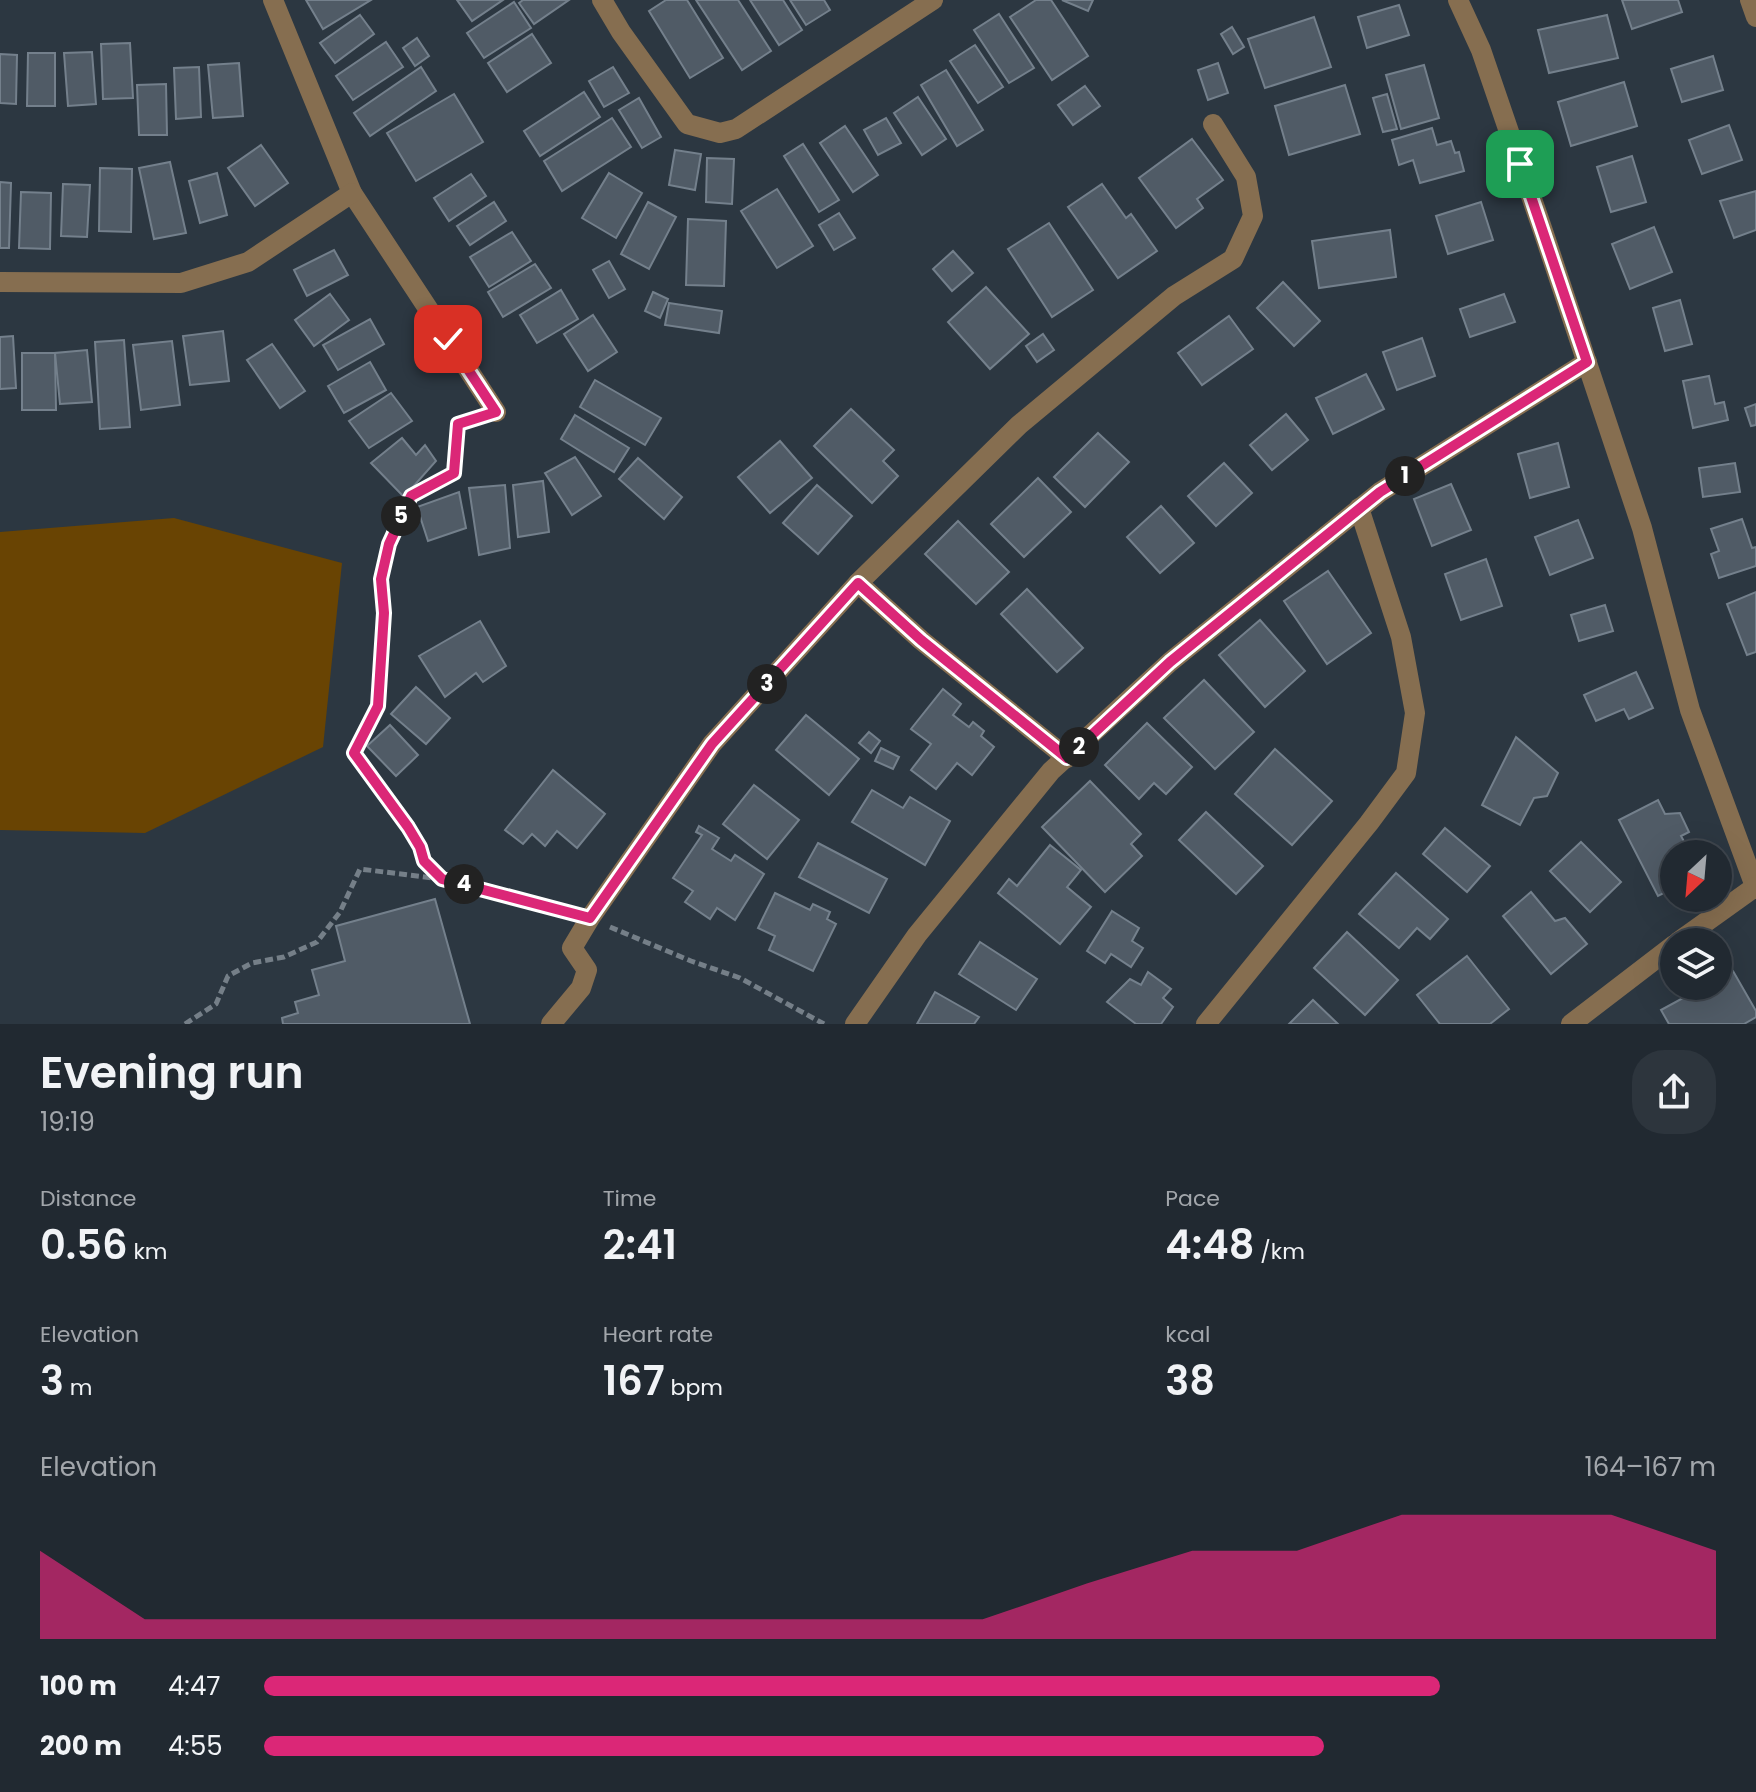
<!DOCTYPE html>
<meta charset="utf-8">
<style>
:root{--surface:#212931;--page:#2d353d;--text:#f1f3f6;--muted:#a2a6ab;--line:#3e454d;--accent:#db2777}
body{margin:0;font-family:Poppins,sans-serif;background:var(--page);color:var(--text);height:100vh;display:flex;flex-direction:column;font-size:30px;white-space:nowrap}
*{box-sizing:border-box;margin:0}
p{font-size:26px;color:var(--muted)}
.icon{flex:none;width:44px;height:44px;fill:none;stroke:currentColor;stroke-width:2;stroke-linecap:round;stroke-linejoin:round}
.map{position:relative;height:1024px;overflow:hidden}
.sheet{display:flex;flex-direction:column;background:var(--surface);flex:1}
.sheet>*{flex:none}
.needle{width:52px;rotate:206deg}
.controls{position:absolute;left:1660px;top:840px;display:grid;gap:16px}
.controls a{display:grid;place-items:center;width:72px;height:72px;border-radius:50%;background:var(--surface);box-shadow:0 8px 32px #0002,0 0 0 2px var(--line);font-size:40px}
.pin{position:absolute;display:grid;place-items:center;width:68px;height:68px;color:#fff;margin:-34px;border-radius:16px;box-shadow:0 4px 12px #0006}
.km{position:absolute;width:40px;height:40px;margin:-20px;border-radius:50%;background:#222;color:#fff;font-size:22px;line-height:40px;text-align:center}
.round{display:grid;place-items:center;flex:none;width:84px;height:84px;border-radius:32px;background:var(--page)}
.summary{display:flex;align-items:center;justify-content:space-between;height:136px;padding:0 40px}
h1{font-size:44px;font-weight:600;line-height:60px}
.stats{display:grid;grid-template-columns:repeat(3,1fr);gap:12px;height:136px;padding:8px 40px}
.stats div{display:grid;align-content:center}
.stats b{font-size:40px;font-weight:600}
.stats small{font-size:22px;font-weight:400}
.stats p{font-size:22px}
.chart{height:224px;padding:16px 40px}
.chart p{display:flex;justify-content:space-between}
.chart svg{width:100%;height:144px;margin-top:8px;fill:var(--accent);opacity:.7}
ul{padding:0 40px;list-style:none;font-size:26px}
li{display:grid;grid-template-columns:128px 96px 1fr;align-items:center;height:60px}
li i{height:20px;border-radius:10px;background:var(--accent)}
.map>svg:first-child{display:block}
.green{fill:#694403}
.building{fill:#505b66;stroke:#74808c;stroke-width:2}
.lines{fill:none;stroke-linecap:round;stroke-linejoin:round}
.path{stroke:#757f88;stroke-width:5;stroke-dasharray:8 4;stroke-linecap:butt}
.street{stroke:#866e50;stroke-width:20}
.route-casing{stroke:#fff;stroke-width:16}
.route{stroke:#db2777;stroke-width:10}
</style>
<div class="map">
<svg width="1756" height="1024" viewBox="0 0 1756 1024">
<rect width="100%" height="100%" fill="#2c3741"/>
<polygon class="green" points="174,518 342,563 323,747 145,833 0,830 0,532"/>
<g class="building">
<polygon points="306,0 371,0 323,29"/>
<polygon points="457,0 503,0 472,21"/>
<polygon points="523,0 569,0 534,24 519,3"/>
<polygon points="666,0 687,0 723,58 690,78 649,11"/>
<polygon points="696,0 738,0 771,51 742,70"/>
<polygon points="750,0 783,0 802,30 779,45"/>
<polygon points="790,0 824,0 830,10 806,25"/>
<polygon points="1036,0 1051,0 1088,56 1052,80 1010,17"/>
<polygon points="1062,0 1093,0 1088,11"/>
<polygon points="1622,0 1678,0 1682,12 1632,29"/>
<polygon points="514,2 531,28 484,58 467,33"/>
<polygon points="1399,5 1409,35 1367,48 1358,17"/>
<polygon points="999,14 1034,68 1009,83 974,30"/>
<polygon points="360,15 374,34 335,63 320,43"/>
<polygon points="1607,15 1618,58 1549,73 1538,30"/>
<polygon points="1314,17 1331,67 1265,88 1248,39"/>
<polygon points="1232,27 1244,47 1233,54 1221,34"/>
<polygon points="532,34 551,63 507,92 488,63"/>
<polygon points="417,38 429,56 415,66 403,48"/>
<polygon points="386,42 403,67 353,100 336,76"/>
<polygon points="130,43 133,98 103,99 101,44"/>
<polygon points="975,45 1003,87 978,103 950,61"/>
<polygon points="92,52 96,104 68,106 64,53"/>
<polygon points="28,53 55,53 55,106 27,106"/>
<polygon points="0,54 17,55 16,104 0,103"/>
<polygon points="1713,56 1723,90 1682,102 1671,69"/>
<polygon points="239,63 243,116 213,118 208,65"/>
<polygon points="1218,63 1228,93 1208,100 1198,70"/>
<polygon points="1424,65 1439,118 1401,129 1386,75"/>
<polygon points="199,67 201,117 176,119 174,68"/>
<polygon points="421,67 436,91 370,136 354,113"/>
<polygon points="613,67 629,93 604,107 589,81"/>
<polygon points="946,70 983,130 957,146 921,85"/>
<polygon points="1624,82 1637,126 1571,146 1558,102"/>
<polygon points="166,84 167,135 139,135 137,85"/>
<polygon points="1345,85 1360,134 1289,155 1275,106"/>
<polygon points="1085,86 1100,106 1073,125 1058,105"/>
<polygon points="584,92 600,117 540,156 524,131"/>
<polygon points="454,94 483,142 416,181 387,133"/>
<polygon points="1387,94 1397,129 1383,132 1373,98"/>
<polygon points="918,97 946,139 922,155 894,113"/>
<polygon points="639,98 661,137 642,148 619,110"/>
<polygon points="612,118 631,147 562,191 544,161"/>
<polygon points="886,118 901,143 878,155 864,130"/>
<polygon points="1729,125 1742,160 1702,174 1689,140"/>
<polygon points="845,126 878,175 853,192 820,143"/>
<polygon points="1432,128 1437,145 1451,141 1455,153 1459,152 1464,171 1420,183 1413,160 1399,165 1392,140"/>
<polygon points="1192,139 1223,180 1197,199 1203,208 1176,228 1139,178"/>
<polygon points="803,144 839,200 819,212 784,156"/>
<polygon points="261,145 288,183 255,206 228,168"/>
<polygon points="675,150 701,154 695,190 669,185"/>
<polygon points="1632,156 1646,202 1611,212 1597,167"/>
<polygon points="707,158 734,159 732,204 706,202"/>
<polygon points="170,162 186,233 154,239 139,168"/>
<polygon points="100,168 132,169 131,232 99,231"/>
<polygon points="217,173 227,215 200,223 189,181"/>
<polygon points="609,173 642,193 616,238 582,218"/>
<polygon points="471,174 486,196 449,221 434,198"/>
<polygon points="0,182 11,183 9,248 0,248"/>
<polygon points="63,184 90,185 87,237 61,236"/>
<polygon points="1102,184 1126,218 1131,214 1157,251 1118,278 1068,207"/>
<polygon points="777,189 813,246 777,268 741,211"/>
<polygon points="1756,191 1756,230 1734,238 1720,201"/>
<polygon points="21,192 51,193 50,249 19,248"/>
<polygon points="494,202 506,221 470,245 457,226"/>
<polygon points="648,202 676,217 649,269 621,254"/>
<polygon points="1481,202 1493,240 1448,254 1436,216"/>
<polygon points="839,213 855,238 834,250 819,225"/>
<polygon points="688,219 726,221 724,286 686,285"/>
<polygon points="1049,223 1093,290 1052,317 1008,249"/>
<polygon points="1654,227 1672,272 1630,289 1612,244"/>
<polygon points="1390,230 1396,277 1319,288 1312,241"/>
<polygon points="512,232 531,261 489,287 470,257"/>
<polygon points="334,250 348,275 307,296 294,270"/>
<polygon points="953,251 973,273 952,291 933,269"/>
<polygon points="609,261 625,289 609,298 593,270"/>
<polygon points="535,264 551,288 503,317 488,292"/>
<polygon points="1283,282 1320,321 1294,346 1257,308"/>
<polygon points="986,287 1029,334 990,369 948,322"/>
<polygon points="561,290 578,319 537,343 520,315"/>
<polygon points="653,292 668,299 660,318 645,311"/>
<polygon points="330,294 349,320 314,346 295,320"/>
<polygon points="1504,294 1515,322 1470,337 1460,309"/>
<polygon points="1680,300 1692,344 1665,351 1653,308"/>
<polygon points="669,303 722,311 719,333 665,325"/>
<polygon points="593,315 617,352 588,371 564,334"/>
<polygon points="1229,316 1253,349 1202,385 1178,353"/>
<polygon points="370,319 384,344 338,370 323,345"/>
<polygon points="223,331 229,381 190,385 183,336"/>
<polygon points="1043,334 1054,350 1037,362 1026,346"/>
<polygon points="13,336 16,388 0,389 0,337"/>
<polygon points="1422,338 1435,376 1397,390 1383,352"/>
<polygon points="124,340 130,427 100,429 95,342"/>
<polygon points="172,341 180,405 141,410 133,345"/>
<polygon points="272,344 305,391 280,408 247,360"/>
<polygon points="87,350 92,402 60,404 55,353"/>
<polygon points="22,353 55,353 56,410 22,410"/>
<polygon points="370,362 386,390 344,413 328,386"/>
<polygon points="1366,374 1384,409 1333,434 1316,398"/>
<polygon points="1709,376 1715,404 1724,402 1728,420 1693,428 1683,381"/>
<polygon points="595,380 661,418 645,445 580,407"/>
<polygon points="391,393 412,421 369,448 349,421"/>
<polygon points="1756,404 1756,425 1751,426 1745,408"/>
<polygon points="851,409 894,450 883,461 898,476 872,503 814,446"/>
<polygon points="1286,414 1308,440 1272,470 1250,445"/>
<polygon points="575,415 629,448 614,472 561,439"/>
<polygon points="1098,433 1129,462 1085,507 1054,477"/>
<polygon points="402,438 416,455 425,445 436,461 404,497 371,463"/>
<polygon points="780,441 812,478 770,513 738,477"/>
<polygon points="1558,443 1569,487 1530,498 1518,454"/>
<polygon points="575,457 601,496 572,515 545,473"/>
<polygon points="638,458 682,497 664,519 619,479"/>
<polygon points="1224,463 1252,493 1216,526 1188,496"/>
<polygon points="1735,463 1740,492 1703,497 1699,468"/>
<polygon points="1038,478 1071,512 1024,557 991,524"/>
<polygon points="543,481 549,532 518,537 513,485"/>
<polygon points="1451,484 1471,530 1432,546 1414,499"/>
<polygon points="505,485 510,548 479,555 469,488"/>
<polygon points="817,485 852,516 818,554 783,523"/>
<polygon points="459,492 466,528 428,541 417,507"/>
<polygon points="1161,506 1194,543 1160,573 1127,537"/>
<polygon points="1742,519 1752,548 1756,547 1756,566 1719,578 1711,554 1719,551 1711,529"/>
<polygon points="1578,520 1593,558 1550,575 1535,537"/>
<polygon points="958,521 1009,572 976,604 925,554"/>
<polygon points="1486,559 1502,606 1461,620 1445,574"/>
<polygon points="1328,571 1371,633 1327,664 1284,601"/>
<polygon points="1027,589 1083,648 1057,672 1001,614"/>
<polygon points="1756,592 1756,652 1747,655 1727,604"/>
<polygon points="1605,605 1613,631 1579,641 1571,615"/>
<polygon points="1260,620 1305,671 1265,707 1219,655"/>
<polygon points="480,621 506,666 483,682 476,673 445,697 419,656"/>
<polygon points="1636,672 1653,708 1629,719 1624,709 1596,721 1584,695"/>
<polygon points="1204,680 1254,732 1215,769 1164,718"/>
<polygon points="416,687 450,718 426,744 391,714"/>
<polygon points="943,689 961,704 953,715 969,727 973,722 984,731 981,736 994,747 972,775 957,763 936,789 911,770 931,744 911,729"/>
<polygon points="806,715 859,759 829,795 776,750"/>
<polygon points="1147,723 1192,767 1166,794 1154,783 1139,799 1105,765"/>
<polygon points="390,725 418,755 396,776 367,746"/>
<polygon points="869,732 880,741 871,753 859,743"/>
<polygon points="1516,737 1558,773 1547,796 1534,798 1520,825 1482,805"/>
<polygon points="881,748 899,757 893,769 875,761"/>
<polygon points="1275,749 1332,801 1292,845 1235,794"/>
<polygon points="553,770 605,814 577,848 557,831 545,846 532,834 523,844 505,830"/>
<polygon points="1090,781 1141,834 1131,844 1142,856 1105,892 1042,827"/>
<polygon points="754,785 799,820 767,859 723,824"/>
<polygon points="872,790 903,808 910,797 950,821 925,865 852,822"/>
<polygon points="1658,800 1665,814 1680,813 1689,832 1681,836 1691,854 1674,854 1674,888 1658,896 1619,820"/>
<polygon points="1206,812 1263,866 1236,894 1179,840"/>
<polygon points="699,826 719,838 712,849 731,861 735,855 764,874 735,920 717,908 710,919 685,902 693,891 673,878 702,835 696,832"/>
<polygon points="1445,828 1490,866 1467,892 1423,854"/>
<polygon points="1581,842 1621,882 1590,912 1550,871"/>
<polygon points="818,843 887,879 869,913 799,877"/>
<polygon points="1050,845 1081,870 1067,887 1091,907 1060,944 998,893 1009,879 1017,886"/>
<polygon points="1396,873 1448,919 1430,939 1417,928 1399,948 1359,914"/>
<polygon points="1531,892 1555,921 1565,918 1587,944 1551,974 1503,916"/>
<polygon points="775,893 810,910 813,904 830,912 827,919 836,924 813,971 769,950 775,936 758,928"/>
<polygon points="435,899 470,1024 283,1024 282,1018 298,1013 295,1002 319,995 312,970 345,961 336,926"/>
<polygon points="1112,911 1139,928 1132,941 1143,948 1131,967 1111,954 1105,963 1087,951"/>
<polygon points="1347,932 1398,980 1365,1015 1314,968"/>
<polygon points="980,942 1037,979 1016,1010 959,974"/>
<polygon points="1467,956 1509,1009 1490,1024 1440,1024 1417,995"/>
<polygon points="1733,971 1756,1011 1756,1017 1744,1024 1669,1024 1661,1010 1705,986 1718,986 1718,979"/>
<polygon points="1148,972 1171,989 1163,998 1173,1007 1161,1024 1136,1024 1107,1002 1130,979 1141,985"/>
<polygon points="935,992 979,1017 974,1024 917,1024"/>
<polygon points="1313,1000 1338,1024 1289,1024"/>
</g>
<g class="lines">
<g class="path">
<polyline points="472,419 458,424 454,473 411,496 389,544 381,579 384,613 378,706 354,753 408,827 420,847 424,861 442,879 567,911"/>
<polyline points="610,927 691,961 740,978 824,1024"/>
<polyline points="185,1024 216,1004 228,976 252,963 284,957 317,942 340,912 360,869 441,879"/>
</g>
<g class="street">
<polyline points="273,0 352,193 496,412"/>
<polyline points="602,0 621,32 687,124 720,133 736,129 933,0"/>
<polyline points="1458,0 1481,50 1543,231 1642,528 1690,710 1756,889"/>
<polyline points="1750,0 1756,17"/>
<polyline points="0,282 181,283 248,262 352,193"/>
<polyline points="858,583 921,640 1067,758"/>
<polyline points="1678,942 1755,887"/>
<polyline points="551,1024 581,988 587,970 572,948 590,918 712,744 858,583 1019,425 1174,296 1233,259 1253,216 1246,177 1213,124"/>
<polyline points="855,1024 917,935 1051,771 1170,662 1380,492 1587,362"/>
<polyline points="1206,1024 1369,823 1406,773 1415,713 1401,637 1359,508"/>
<polyline points="1571,1024 1674,945"/>
</g>
</g>
<g class="lines">
<defs>
<polyline id="route" points="448,339 496,412 458,424 454,473 411,496 389,544 381,579 384,613 378,706 354,753 408,827 420,847 424,861 442,879 590,918 712,744 858,583 921,640 1067,758 1170,662 1380,492 1587,362 1520,164"/>
</defs>
<use href="#route" class="route-casing"/>
<use href="#route" class="route"/>
</g>
</svg>
<div class="controls">
<a><svg class="needle" viewBox="-14 -14 28 28"><path d="M0-13l5 13h-10z" fill="#e53935"/><path d="M0 13l5-13h-10z" fill="#a2a6ab"/></svg></a>
<a><svg class="icon" aria-label="layers" viewBox="0 0 24 24"><path d="M12 4l9 5-9 5-9-5zM3 14l9 5 9-5"/></svg></a>
</div>
<div class="pin" style="left:1520px;top:164px;background:#1e9e55"><svg class="icon" aria-label="arrive" viewBox="0 0 24 24"><path d="M6 21V4h12l-3 4 3 4H6"/></svg></div>
<div class="pin" style="left:448px;top:339px;background:#d93025"><svg class="icon" aria-label="check" viewBox="0 0 24 24"><path d="M5 12l5 5 9-10"/></svg></div>
<b class="km" style="left:1405px;top:476px">1</b>
<b class="km" style="left:1079px;top:747px">2</b>
<b class="km" style="left:767px;top:684px">3</b>
<b class="km" style="left:464px;top:884px">4</b>
<b class="km" style="left:401px;top:516px">5</b>
</div>
<section class="sheet">
<div class="summary"><div><h1>Evening run</h1><p>19:19</p></div><a class="round"><svg class="icon" aria-label="share" viewBox="0 0 24 24"><path d="M12 15V3M7 8l5-5 5 5M5 13v7h14v-7"/></svg></a></div>
<div class="stats">
<div><p>Distance</p><b>0.56<small> km</small></b></div>
<div><p>Time</p><b>2:41</b></div>
<div><p>Pace</p><b>4:48<small> /km</small></b></div>
</div>
<div class="stats">
<div><p>Elevation</p><b>3<small> m</small></b></div>
<div><p>Heart rate</p><b>167<small> bpm</small></b></div>
<div><p>kcal</p><b>38</b></div>
</div>
<div class="chart"><p><span>Elevation</span>164–167 m</p>
<svg viewBox="0 0 160 44" preserveAspectRatio="none"><path d="M0 44V17L10 38L20 38L30 38L40 38L50 38L60 38L70 38L80 38L90 38L100 27L110 17L120 17L130 6L140 6L150 6L160 17V44z"/></svg>
</div>
<ul>
<li><b>100 m</b>4:47<i style="width:81%"></i></li>
<li><b>200 m</b>4:55<i style="width:73%"></i></li>
</ul>
</section>
